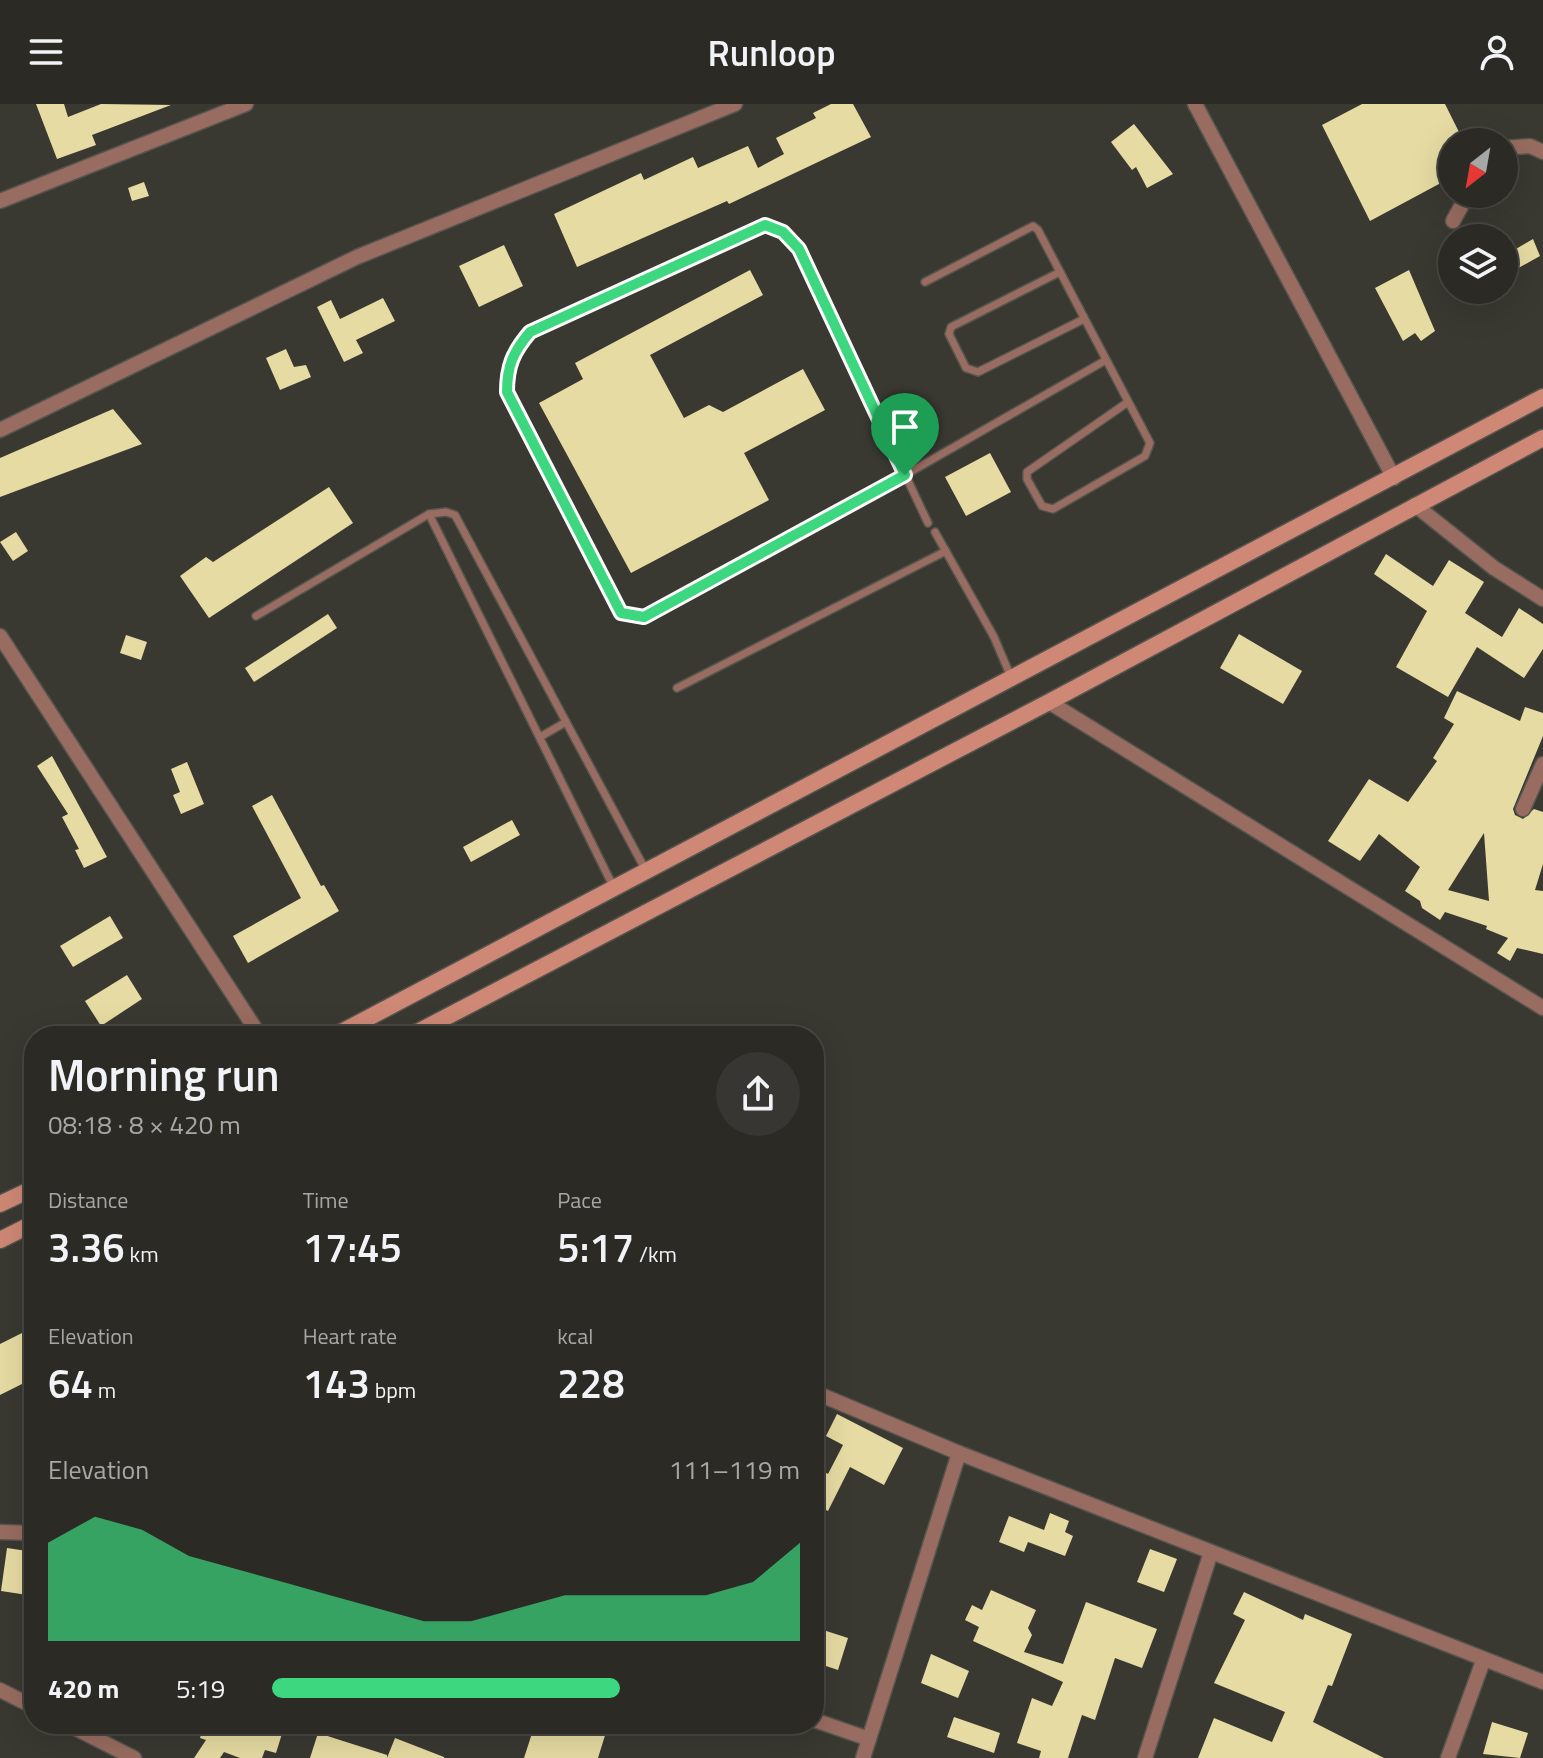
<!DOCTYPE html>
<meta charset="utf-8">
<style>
:root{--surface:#2b2a25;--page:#373632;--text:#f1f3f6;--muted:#a6a7a7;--line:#474642;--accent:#3cd77e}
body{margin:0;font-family:"Titillium Web",sans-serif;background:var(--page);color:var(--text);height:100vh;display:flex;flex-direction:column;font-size:30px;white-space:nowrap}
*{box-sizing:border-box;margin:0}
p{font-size:26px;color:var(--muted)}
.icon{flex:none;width:44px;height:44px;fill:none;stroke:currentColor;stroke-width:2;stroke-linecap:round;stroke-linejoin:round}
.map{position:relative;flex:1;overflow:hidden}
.sheet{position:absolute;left:24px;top:922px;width:800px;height:708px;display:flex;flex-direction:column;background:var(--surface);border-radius:32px;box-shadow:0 8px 32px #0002,0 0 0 2px var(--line)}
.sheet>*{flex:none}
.needle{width:52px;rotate:211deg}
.controls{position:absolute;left:1438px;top:24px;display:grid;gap:16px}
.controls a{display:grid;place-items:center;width:80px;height:80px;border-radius:50%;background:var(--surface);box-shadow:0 8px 32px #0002,0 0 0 2px var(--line);font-size:40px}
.pin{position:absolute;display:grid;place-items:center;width:68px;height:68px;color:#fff;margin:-82px -34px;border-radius:50% 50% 50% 0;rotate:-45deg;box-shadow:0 0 8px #0007}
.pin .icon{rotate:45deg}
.round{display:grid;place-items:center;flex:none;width:84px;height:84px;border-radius:42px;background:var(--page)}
.headline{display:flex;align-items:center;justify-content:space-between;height:136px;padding:0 24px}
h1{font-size:44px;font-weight:600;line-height:60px}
.figures{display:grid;grid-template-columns:repeat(3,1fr);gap:12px;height:136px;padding:8px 24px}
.figures div{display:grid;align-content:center}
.figures b{font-size:40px;font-weight:600}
.figures small{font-size:22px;font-weight:400}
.figures p{font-size:22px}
.chart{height:224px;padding:16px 24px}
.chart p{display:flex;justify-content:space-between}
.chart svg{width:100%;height:144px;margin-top:8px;fill:var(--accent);opacity:.7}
ul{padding:0 24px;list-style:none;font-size:26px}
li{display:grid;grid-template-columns:128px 96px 1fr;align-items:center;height:60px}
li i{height:20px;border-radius:10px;background:var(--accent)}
header{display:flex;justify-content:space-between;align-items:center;height:104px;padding:0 24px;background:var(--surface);font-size:36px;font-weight:600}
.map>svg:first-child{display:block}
.building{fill:#e6dba2;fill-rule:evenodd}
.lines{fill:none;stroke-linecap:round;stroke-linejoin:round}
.lane-casing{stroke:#55544d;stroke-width:10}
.street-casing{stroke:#55544d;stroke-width:17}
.secondary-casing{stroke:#55544d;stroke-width:19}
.lane{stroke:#986c60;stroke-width:7}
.street{stroke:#986c60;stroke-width:14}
.secondary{stroke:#ce8875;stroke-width:16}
.route-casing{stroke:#fff;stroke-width:16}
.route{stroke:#3cd77e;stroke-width:10}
</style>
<header><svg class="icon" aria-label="menu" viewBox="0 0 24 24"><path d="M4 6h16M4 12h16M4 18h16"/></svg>Runloop<svg class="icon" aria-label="person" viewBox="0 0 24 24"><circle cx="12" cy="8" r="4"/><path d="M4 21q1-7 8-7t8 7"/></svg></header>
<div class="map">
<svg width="1543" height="1654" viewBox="0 0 1543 1654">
<rect width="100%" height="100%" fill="#393831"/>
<g class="building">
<polygon points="36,0 64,0 68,13 101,0 171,1 92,31 96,41 57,55"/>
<polygon points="831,0 853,0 871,33 729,100 727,97 577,163 554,110 641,69 644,76 693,53 698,64 748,42 758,64 784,50 776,34 816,14 813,9"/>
<polygon points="1362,0 1445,0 1464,38 1452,38 1452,73 1370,117 1322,21"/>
<polygon points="1134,20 1173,70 1147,84 1136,63 1132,66 1111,38"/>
<polygon points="144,78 149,92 132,97 128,84"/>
<polygon points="1533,135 1540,152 1504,172 1504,152"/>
<polygon points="504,141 523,182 479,203 459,162"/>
<polygon points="750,166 763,191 650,251 684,314 709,301 723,308 803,265 825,306 744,349 769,396 631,469 539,299 583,275 575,259"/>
<polygon points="1409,166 1435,227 1421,237 1415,229 1403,237 1375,184"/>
<polygon points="383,194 395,217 356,236 363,249 344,258 317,203 331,196 340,215"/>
<polygon points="286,245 294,263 306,261 311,273 280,286 266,254"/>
<polygon points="113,305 142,340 0,393 0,354"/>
<polygon points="990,349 1011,388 966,412 945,373"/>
<polygon points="329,383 353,419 209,514 180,472 206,453 213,458"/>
<polygon points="16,428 28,447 13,457 0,438"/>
<polygon points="1386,450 1433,482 1449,456 1484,478 1465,509 1502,533 1519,504 1543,520 1543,545 1524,574 1477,543 1448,593 1396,563 1427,507 1374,470"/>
<polygon points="328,510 337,524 254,578 245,564"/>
<polygon points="1239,530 1302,567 1283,600 1220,564"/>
<polygon points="126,531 147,538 141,556 120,549"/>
<path d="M1457 587 1520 617 1525 603 1543 609V632L1513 705 1515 711 1523 715 1534 705 1543 708V760L1535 786 1543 787V850L1517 844 1510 857 1497 849 1508 834 1486 825 1487 822 1445 808 1440 816 1422 804 1420 797 1405 787 1420 763 1379 730 1360 757 1328 737 1369 675 1408 698 1437 657 1433 654 1454 620 1444 614ZM1484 729 1489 797 1448 786Z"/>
<polygon points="52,652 107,753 84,764 75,746 79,745 62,713 68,710 37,662"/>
<polygon points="187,658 204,700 181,710 173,691 180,688 171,665"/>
<polygon points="272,691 321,782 324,781 339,807 248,859 233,832 301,794 252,702"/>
<polygon points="512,716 520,731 471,758 463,743"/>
<polygon points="110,812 123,834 73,863 60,842"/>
<polygon points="127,871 142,895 101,922 85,897"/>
<polygon points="34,1223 34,1274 0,1291 0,1240"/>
<polygon points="837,1310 903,1344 884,1381 850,1363 828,1407 814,1400 814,1381 821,1366 828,1370 843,1341 826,1332"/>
<polygon points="1050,1409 1069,1417 1065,1428 1073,1432 1065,1452 1028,1438 1024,1448 999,1438 1009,1412 1044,1426"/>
<polygon points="7,1444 34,1448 34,1492 1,1487"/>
<polygon points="1150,1445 1177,1455 1164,1488 1137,1478"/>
<polygon points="991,1486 1036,1506 1028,1524 1032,1531 1024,1548 1063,1560 1086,1498 1157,1525 1142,1564 1115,1554 1095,1616 1082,1611 1068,1654 1039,1654 1041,1647 1017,1639 1032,1594 1052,1602 1063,1578 973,1537 979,1523 965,1516 972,1501 982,1506"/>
<polygon points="1244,1488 1303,1516 1305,1510 1352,1530 1332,1582 1328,1581 1313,1618 1384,1654 1198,1654 1214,1614 1272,1638 1285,1608 1214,1579 1245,1516 1233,1510"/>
<polygon points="814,1523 848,1534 838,1566 814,1558"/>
<polygon points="931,1550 969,1567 958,1594 921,1579"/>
<polygon points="954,1613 1000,1629 994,1649 947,1633"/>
<polygon points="1492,1618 1528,1629 1520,1654 1483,1650"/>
<polygon points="204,1620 285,1620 276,1649 265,1646 262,1654 240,1654 224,1648 220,1654 194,1654 206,1636 200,1634"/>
<polygon points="535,1620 572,1626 574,1620 591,1620 607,1625 598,1654 524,1654"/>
<polygon points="318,1629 387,1651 387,1654 310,1654"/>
<polygon points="395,1634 444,1653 444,1654 387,1654"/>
</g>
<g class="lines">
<defs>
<g id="lane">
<polyline points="1060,168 951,223 949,230 966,264 978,268 1084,215"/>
<polyline points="925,178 1033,122 1038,126 1150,339 1145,352 1053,405 1042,402 1027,375 1027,368 1128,298"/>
<polyline points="429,410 613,782"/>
<path d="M928 419 799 145 783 128 765 121 530 228C513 248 507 262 507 288L621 509 644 513 905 371 1106 256"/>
<polyline points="935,428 994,533 1011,573"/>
<polyline points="256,512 429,410 446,408 455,411 645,765"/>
<polyline points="677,584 946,447"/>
<polyline points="540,633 566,618"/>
</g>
<g id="street">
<polyline points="1195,0 1394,374"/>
<polyline points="1504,44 1530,42 1543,48"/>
<polyline points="0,97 246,0"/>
<polyline points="1453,117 1468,90"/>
<polyline points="0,326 357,153 735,0"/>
<polyline points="1415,401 1494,464 1543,495"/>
<polyline points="0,532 260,932"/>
<polyline points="1049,598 1543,904"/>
<polyline points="1523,705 1543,660"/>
<polyline points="814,1288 959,1349 1543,1578"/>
<polyline points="0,1428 34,1429"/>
<polyline points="0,1586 34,1603"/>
<polyline points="814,1616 869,1635"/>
<polyline points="67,1620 134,1654"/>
<polyline points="863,1654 959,1349"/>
<polyline points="1145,1654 1211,1448"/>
<polyline points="1448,1654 1483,1557"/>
</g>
<g id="secondary">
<polyline points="334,932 1543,293"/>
<polyline points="410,932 1049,598 1543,334"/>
<polyline points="0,1100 34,1084"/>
<polyline points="0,1136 34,1119"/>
</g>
</defs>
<use href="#lane" class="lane-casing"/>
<use href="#street" class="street-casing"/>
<use href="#secondary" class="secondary-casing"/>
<use href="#lane" class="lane"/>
<use href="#street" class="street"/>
<use href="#secondary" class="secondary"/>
</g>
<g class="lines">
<defs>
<path id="route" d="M765 121 783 128 799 145 905 371 644 513 621 509 507 288C507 262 513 248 530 228Z"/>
</defs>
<use href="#route" class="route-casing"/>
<use href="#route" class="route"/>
</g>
</svg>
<div class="controls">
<a><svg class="needle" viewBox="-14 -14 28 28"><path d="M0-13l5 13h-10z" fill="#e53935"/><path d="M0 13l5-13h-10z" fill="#a6a7a7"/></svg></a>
<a><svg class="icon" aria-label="layers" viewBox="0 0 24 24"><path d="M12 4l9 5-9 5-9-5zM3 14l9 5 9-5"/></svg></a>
</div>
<div class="pin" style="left:905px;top:371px;background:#1e9e55"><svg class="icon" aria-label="arrive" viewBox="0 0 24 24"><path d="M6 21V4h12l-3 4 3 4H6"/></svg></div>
<section class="sheet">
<div class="headline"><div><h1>Morning run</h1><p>08:18 · 8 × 420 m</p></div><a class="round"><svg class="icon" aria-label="share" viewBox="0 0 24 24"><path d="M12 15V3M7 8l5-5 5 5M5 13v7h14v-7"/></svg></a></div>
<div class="figures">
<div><p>Distance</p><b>3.36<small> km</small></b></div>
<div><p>Time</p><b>17:45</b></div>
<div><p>Pace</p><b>5:17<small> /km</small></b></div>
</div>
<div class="figures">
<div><p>Elevation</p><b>64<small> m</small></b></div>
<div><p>Heart rate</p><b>143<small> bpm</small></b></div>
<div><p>kcal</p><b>228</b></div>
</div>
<div class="chart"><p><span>Elevation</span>111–119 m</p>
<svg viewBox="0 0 160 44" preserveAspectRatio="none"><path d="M0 44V14L10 6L20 10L30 18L40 22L50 26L60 30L70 34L80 38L90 38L100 34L110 30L120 30L130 30L140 30L150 26L160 14V44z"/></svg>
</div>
<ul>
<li><b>420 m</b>5:19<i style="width:66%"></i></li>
</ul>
</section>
</div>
